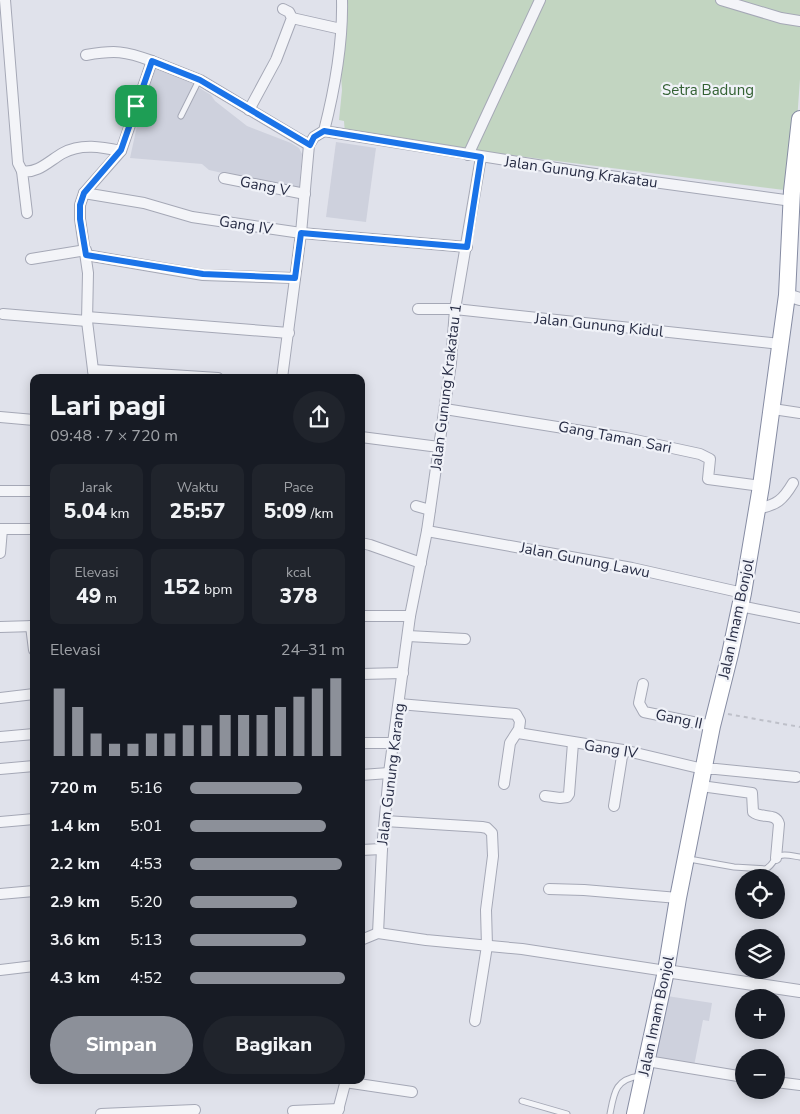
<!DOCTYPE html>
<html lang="id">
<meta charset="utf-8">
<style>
:root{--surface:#171b24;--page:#20242c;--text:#f1f3f6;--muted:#9ea1a6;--accent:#8c9099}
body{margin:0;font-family:"Nunito Sans",sans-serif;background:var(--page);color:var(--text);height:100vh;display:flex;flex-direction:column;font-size:19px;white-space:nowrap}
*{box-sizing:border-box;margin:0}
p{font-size:16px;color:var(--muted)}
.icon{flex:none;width:28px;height:28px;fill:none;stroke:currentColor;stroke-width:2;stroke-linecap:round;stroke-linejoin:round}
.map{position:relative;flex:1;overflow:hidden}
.sheet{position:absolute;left:30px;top:374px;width:335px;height:710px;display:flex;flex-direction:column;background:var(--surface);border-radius:10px;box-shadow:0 2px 12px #0003}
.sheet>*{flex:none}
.controls{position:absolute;left:735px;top:869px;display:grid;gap:10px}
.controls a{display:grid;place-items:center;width:50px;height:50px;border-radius:50%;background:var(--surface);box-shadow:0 2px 12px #0003;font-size:25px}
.pin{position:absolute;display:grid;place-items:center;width:42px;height:42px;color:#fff;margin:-21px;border-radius:10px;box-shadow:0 2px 8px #0006}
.round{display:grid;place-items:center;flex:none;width:52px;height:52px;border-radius:26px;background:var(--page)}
.head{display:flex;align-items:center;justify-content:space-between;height:85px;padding:0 20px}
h1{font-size:28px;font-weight:800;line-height:38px}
.metrics{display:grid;grid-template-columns:repeat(3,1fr);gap:8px;height:85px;padding:5px 20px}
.metrics div{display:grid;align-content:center;border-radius:10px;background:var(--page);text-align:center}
.metrics b{font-size:21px;font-weight:800}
.metrics small{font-size:14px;font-weight:400}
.metrics p{font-size:14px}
.chart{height:140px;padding:10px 20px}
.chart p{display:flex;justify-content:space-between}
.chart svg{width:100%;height:90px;margin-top:5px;stroke:var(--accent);stroke-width:6}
.button{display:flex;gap:10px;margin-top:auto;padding:10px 20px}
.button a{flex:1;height:58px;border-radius:30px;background:var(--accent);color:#fff;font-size:20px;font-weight:800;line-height:58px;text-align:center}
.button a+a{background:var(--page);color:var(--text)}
ul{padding:0 20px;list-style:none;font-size:16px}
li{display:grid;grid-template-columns:80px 60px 1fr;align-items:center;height:38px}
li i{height:12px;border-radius:6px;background:var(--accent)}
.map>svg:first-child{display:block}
.built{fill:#ced1dd}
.green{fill:#c2d5c1}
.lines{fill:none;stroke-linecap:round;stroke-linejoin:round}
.service-casing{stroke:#a5a8b6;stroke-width:7}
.minor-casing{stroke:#a5a8b6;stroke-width:12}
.tertiary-casing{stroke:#a5a8b6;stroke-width:14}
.trunk-casing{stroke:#868ca3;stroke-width:18}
.path{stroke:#bec0c9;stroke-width:2;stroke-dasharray:4 4;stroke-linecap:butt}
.service{stroke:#f3f4f8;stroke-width:5}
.minor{stroke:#f3f4f8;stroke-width:10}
.tertiary{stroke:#f3f4f8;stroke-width:12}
.trunk{stroke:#fff;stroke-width:16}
.route-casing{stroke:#fff;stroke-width:10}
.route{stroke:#1a73e8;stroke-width:6}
.labels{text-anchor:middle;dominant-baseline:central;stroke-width:4.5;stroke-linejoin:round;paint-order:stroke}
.park-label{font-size:15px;fill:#336133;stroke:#f0f2f8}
.street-label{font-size:15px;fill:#272c44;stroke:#f0f2f8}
</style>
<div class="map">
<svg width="800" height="1114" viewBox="0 0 800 1114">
<rect width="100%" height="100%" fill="#e0e2eb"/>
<g class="built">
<polygon points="151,66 183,78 211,95 215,101 247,126 291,143 299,148 302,154 299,190 209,170 202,164 130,158 137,126 146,101"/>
<polygon points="336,142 376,148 366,222 326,217"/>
<polygon points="667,996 712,1003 709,1021 703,1020 694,1066 653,1061"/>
</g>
<polygon class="green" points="336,0 800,0 800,79 792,191 345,134 344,121 339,120 342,90"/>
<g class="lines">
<defs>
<g id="service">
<polyline points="181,116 199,80"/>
<path d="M689 859 734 867 766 869C771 866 772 864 775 859 781 852 792 856 800 857"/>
<polyline points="522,1101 567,1114"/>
<path d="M610 1114C614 1093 615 1079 640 1076"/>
</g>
<g id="minor">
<polyline points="5,0 18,163 22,171"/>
<path d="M342 0C343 45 335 88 324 131L588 173 792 201"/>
<polyline points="721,0 781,18 800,21"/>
<polyline points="292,18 341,29"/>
<path d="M86 55C115 50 125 51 152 61"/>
<polyline points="249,110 276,60 292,18 289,12 283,9"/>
<polyline points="468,155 540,0"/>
<polyline points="224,178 305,194"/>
<polyline points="84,193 144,203 192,217 301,233 467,247"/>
<path d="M27 213 22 171C38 174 50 160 63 153 81 143 102 147 121 151"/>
<polyline points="86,255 203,275 295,278"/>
<polyline points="31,259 86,250"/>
<polyline points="418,309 455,309 780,344"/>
<polyline points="3,314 87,321"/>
<polyline points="87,317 289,333"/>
<polyline points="93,370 218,378"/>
<polyline points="94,378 87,321 88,273 80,219 80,205 84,193 121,151 152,61 200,80 309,145"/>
<polyline points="282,378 301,233 309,145 314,137 324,131"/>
<polyline points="445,409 626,438 700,454 710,459 708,479 761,486"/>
<polyline points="773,409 800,413"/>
<polyline points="0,417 34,420"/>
<polyline points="361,437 439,447"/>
<polyline points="0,491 34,491"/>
<polyline points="416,506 430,510"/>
<path d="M757 509C777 505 783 500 793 483"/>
<polyline points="0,529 34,529"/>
<polyline points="427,531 632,568 743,593"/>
<polyline points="361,543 370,545 421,563"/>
<polyline points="0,553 2,529"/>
<polyline points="740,606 800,618"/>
<polyline points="361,616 410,616"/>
<polyline points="31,626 34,650"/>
<polyline points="0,627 34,626"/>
<polyline points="408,636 465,639"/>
<polyline points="361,674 403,673"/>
<polyline points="643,684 639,703 644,712 712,726"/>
<polyline points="0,698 34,694"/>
<polyline points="399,704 516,714 520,721 519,729 510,743 504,784"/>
<polyline points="518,733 623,750 703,769 716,769 796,777"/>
<polyline points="0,737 34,734"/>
<polyline points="361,743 394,743"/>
<polyline points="0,769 34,766"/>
<polyline points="361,775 389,773"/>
<path d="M701 786 752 793 753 812C761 819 776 812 779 824L776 858"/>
<polyline points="545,796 560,798 567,797 569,794 573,743"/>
<polyline points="614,806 623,750"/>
<polyline points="385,821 482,827 487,828 492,833 493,856 486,910 487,946 475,1021"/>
<polyline points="0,822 34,819"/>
<polyline points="361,850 382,849"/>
<polyline points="549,889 584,890 678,898"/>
<polyline points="0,894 34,891"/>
<polyline points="378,933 382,849 389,773 410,616 427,531 451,363 455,309 481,157"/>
<polyline points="361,940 378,933 426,940 522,949 666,971"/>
<polyline points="0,970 34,966"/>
<polyline points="647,1061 744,1077"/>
<polyline points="345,1082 412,1092"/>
<polyline points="776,1082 800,1085"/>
<polyline points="293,1111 339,1109"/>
<polyline points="101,1114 195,1110"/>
<polyline points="337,1114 346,1080"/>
</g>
<g id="tertiary">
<polyline points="787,295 800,299"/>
<polyline points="666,971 800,991"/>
</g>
<polyline id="trunk" points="635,1114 666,971 678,898 712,726 730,654 743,593 761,486 787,295 792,191 800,119"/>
</defs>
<use href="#service" class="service-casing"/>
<use href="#minor" class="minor-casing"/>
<use href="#tertiary" class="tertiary-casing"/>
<use href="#trunk" class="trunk-casing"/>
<polyline class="path" points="728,714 800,727"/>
<use href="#service" class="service"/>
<use href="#minor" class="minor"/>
<use href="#tertiary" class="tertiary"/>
<use href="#trunk" class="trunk"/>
</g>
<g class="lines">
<defs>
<polygon id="route" points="152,61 200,80 310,145 314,137 324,131 481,157 467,247 301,233 295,278 203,274 86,255 80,219 80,205 84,193 121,150"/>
</defs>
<use href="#route" class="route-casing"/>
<use href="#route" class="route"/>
</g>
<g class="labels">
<g class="park-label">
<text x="708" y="90">Setra Badung</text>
</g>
<g class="street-label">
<text transform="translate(581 172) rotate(8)">Jalan Gunung Krakatau</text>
<text transform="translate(265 186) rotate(11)">Gang V</text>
<text transform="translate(246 225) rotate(9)">Gang IV</text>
<text transform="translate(599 325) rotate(6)">Jalan Gunung Kidul</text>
<text transform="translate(446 387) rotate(-83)">Jalan Gunung Krakatau 1</text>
<text transform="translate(615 437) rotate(11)">Gang Taman Sari</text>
<text transform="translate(585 560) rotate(11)">Jalan Gunung Lawu</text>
<text transform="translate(736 619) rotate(-78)">Jalan Imam Bonjol</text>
<text transform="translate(679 719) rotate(12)">Gang II</text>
<text transform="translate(611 749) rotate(9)">Gang IV</text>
<text transform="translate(391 774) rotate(-83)">Jalan Gunung Karang</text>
<text transform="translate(656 1016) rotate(-78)">Jalan Imam Bonjol</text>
</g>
</g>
</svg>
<div class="controls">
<a><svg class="icon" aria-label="locate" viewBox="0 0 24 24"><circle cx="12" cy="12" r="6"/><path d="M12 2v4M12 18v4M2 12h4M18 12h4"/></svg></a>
<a><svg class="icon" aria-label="layers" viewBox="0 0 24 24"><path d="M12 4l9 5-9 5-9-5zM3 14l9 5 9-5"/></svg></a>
<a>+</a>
<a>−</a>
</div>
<div class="pin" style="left:136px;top:106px;background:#1e9e55"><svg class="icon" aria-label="arrive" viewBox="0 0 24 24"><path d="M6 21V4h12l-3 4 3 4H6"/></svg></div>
<section class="sheet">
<div class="head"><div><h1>Lari pagi</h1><p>09:48 · 7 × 720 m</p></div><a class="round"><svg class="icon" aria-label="share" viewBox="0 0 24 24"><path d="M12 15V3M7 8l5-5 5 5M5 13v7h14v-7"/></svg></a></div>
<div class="metrics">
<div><p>Jarak</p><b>5.04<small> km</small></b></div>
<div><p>Waktu</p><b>25:57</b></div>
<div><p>Pace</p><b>5:09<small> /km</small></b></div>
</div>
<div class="metrics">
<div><p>Elevasi</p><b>49<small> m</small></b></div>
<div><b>152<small> bpm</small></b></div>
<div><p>kcal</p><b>378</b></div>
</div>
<div class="chart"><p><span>Elevasi</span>24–31 m</p>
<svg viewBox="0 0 160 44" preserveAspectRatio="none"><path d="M5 44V11M15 44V20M25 44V33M35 44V38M45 44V38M55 44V33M65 44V33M75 44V29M85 44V29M95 44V24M105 44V24M115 44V24M125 44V20M135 44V15M145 44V11M155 44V6"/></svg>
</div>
<ul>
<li><b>720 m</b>5:16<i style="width:72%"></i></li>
<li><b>1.4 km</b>5:01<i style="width:88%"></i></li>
<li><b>2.2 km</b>4:53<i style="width:98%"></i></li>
<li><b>2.9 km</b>5:20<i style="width:69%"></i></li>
<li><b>3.6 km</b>5:13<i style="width:75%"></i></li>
<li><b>4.3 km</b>4:52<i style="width:100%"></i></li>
</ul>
<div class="button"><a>Simpan</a><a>Bagikan</a></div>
</section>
</div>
